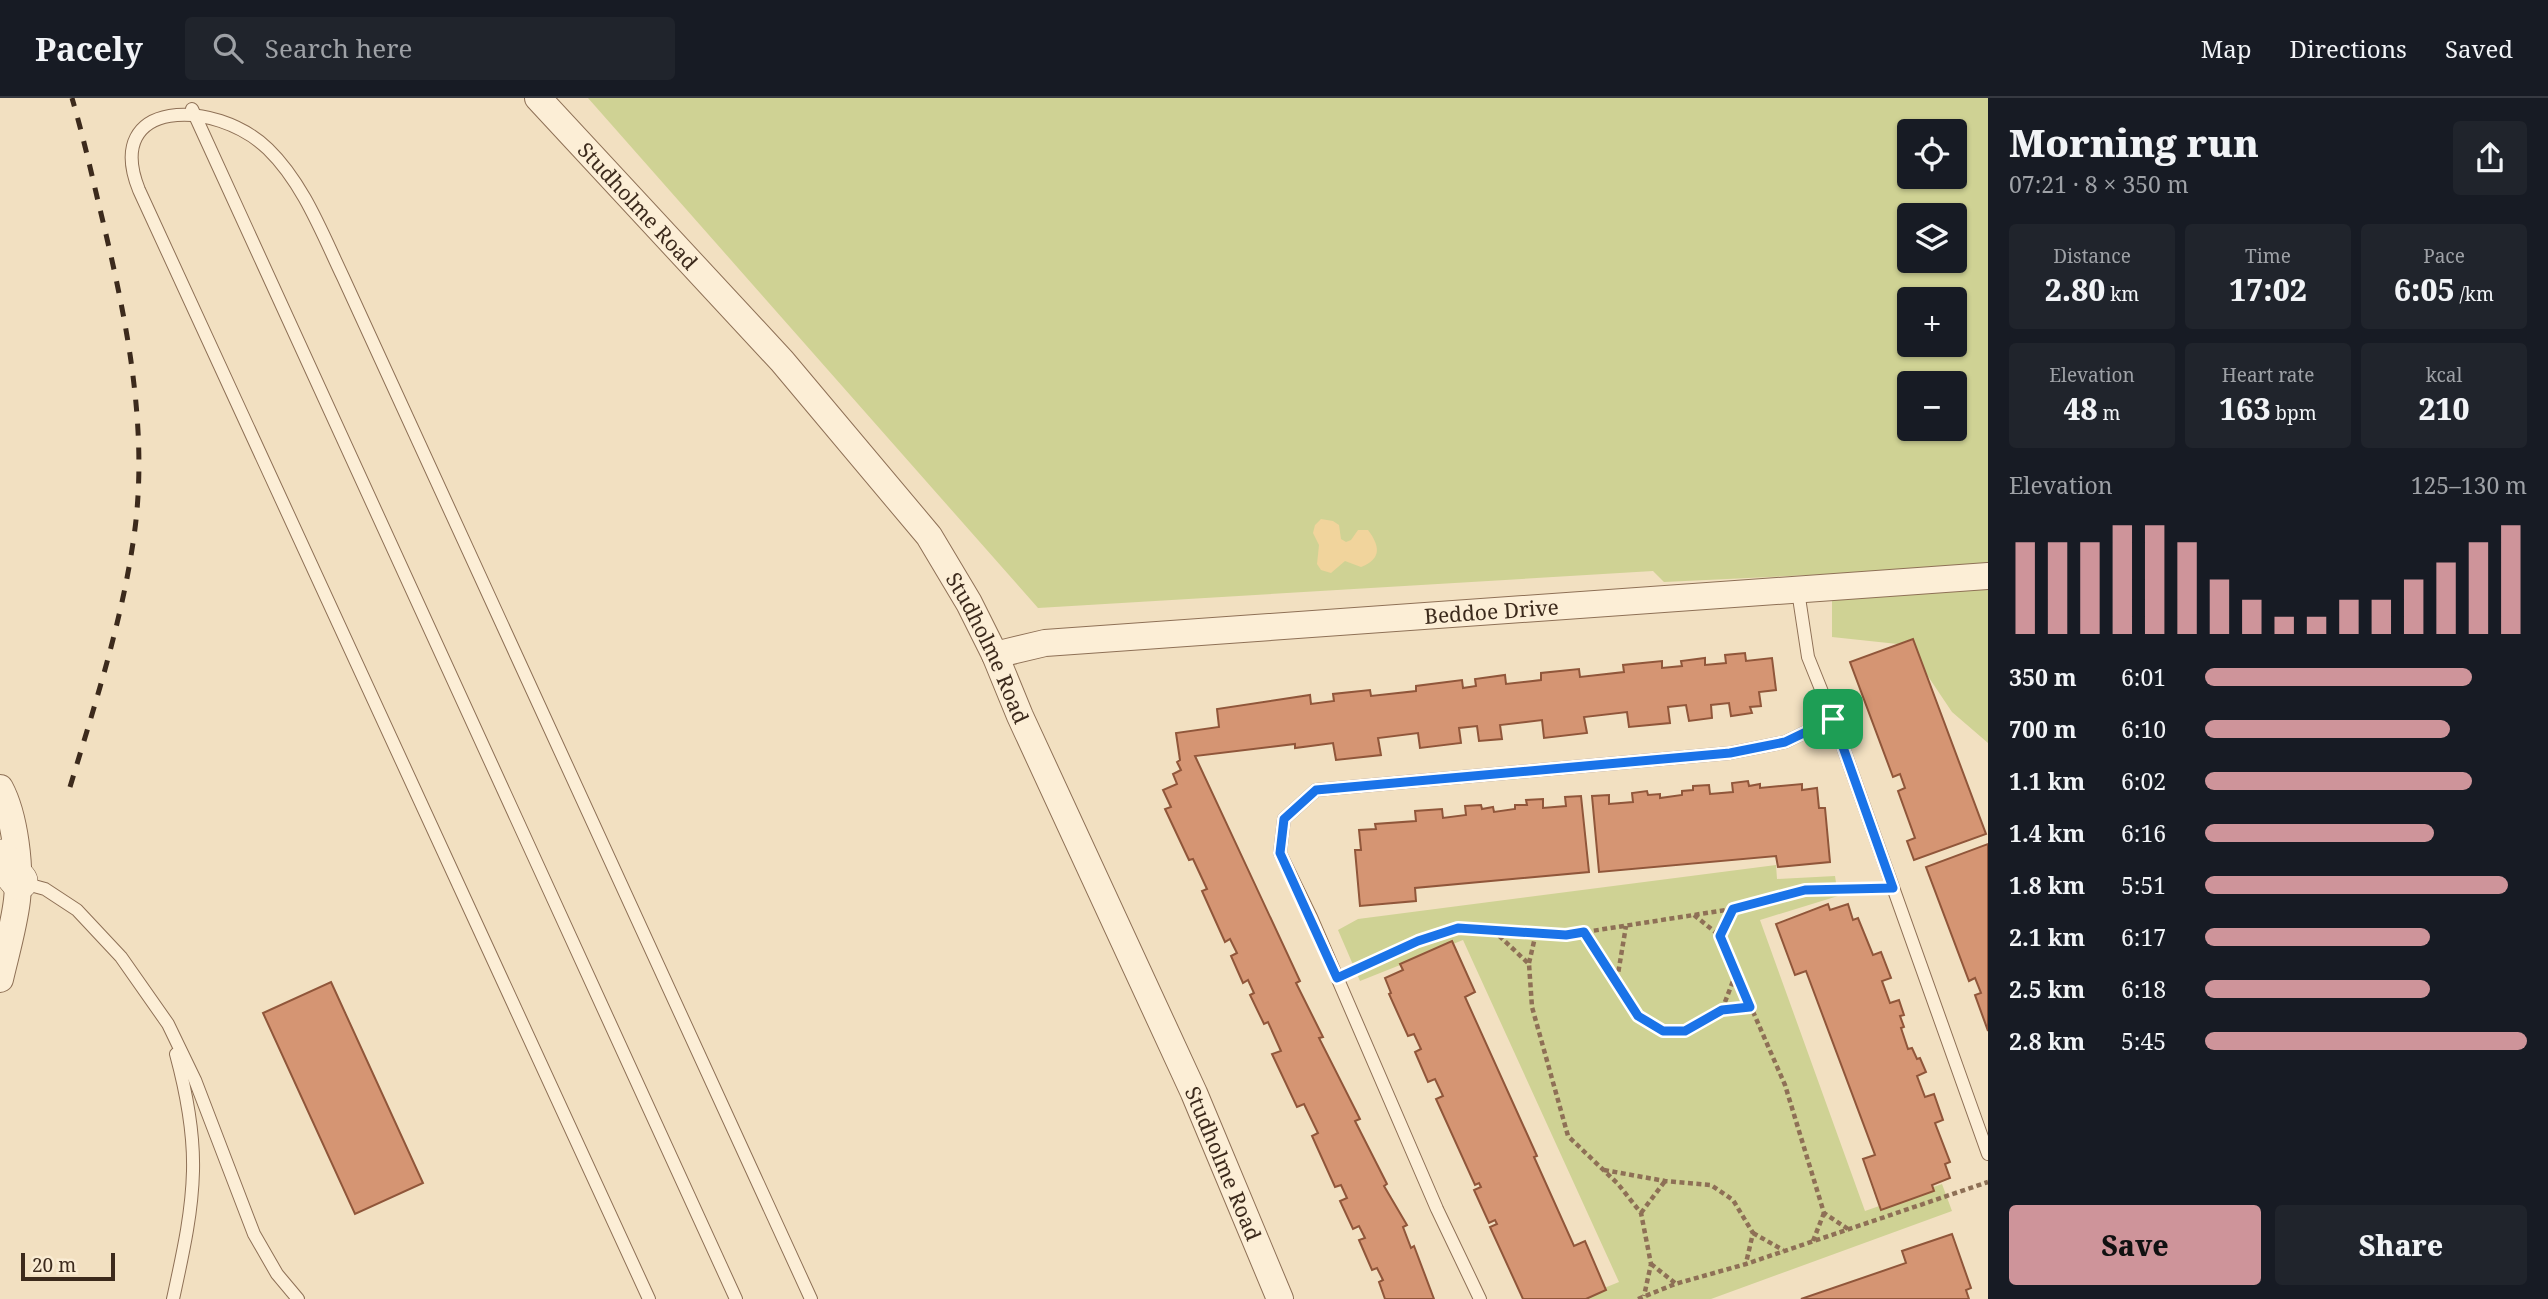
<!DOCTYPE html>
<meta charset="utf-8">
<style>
:root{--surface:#171b24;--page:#20242c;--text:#f1f3f6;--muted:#9ea1a6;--line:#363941;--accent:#ce949a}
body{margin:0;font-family:"Noto Serif",serif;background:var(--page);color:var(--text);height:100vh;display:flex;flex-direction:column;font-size:26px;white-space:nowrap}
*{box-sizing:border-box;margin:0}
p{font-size:23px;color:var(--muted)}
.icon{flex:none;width:38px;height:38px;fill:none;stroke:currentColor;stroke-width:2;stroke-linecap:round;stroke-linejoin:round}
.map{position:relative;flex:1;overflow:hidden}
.drawer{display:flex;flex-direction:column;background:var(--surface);width:560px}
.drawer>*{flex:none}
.buttons{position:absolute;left:1897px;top:21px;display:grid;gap:14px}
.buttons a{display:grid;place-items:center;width:70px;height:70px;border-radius:7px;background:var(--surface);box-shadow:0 2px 5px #0004;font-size:35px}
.scale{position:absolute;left:21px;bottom:18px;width:94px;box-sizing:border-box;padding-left:7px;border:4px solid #3c2a1c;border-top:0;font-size:19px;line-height:24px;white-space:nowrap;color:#3c2a1c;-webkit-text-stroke:5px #f9ebd2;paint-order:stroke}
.pin{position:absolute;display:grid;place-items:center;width:60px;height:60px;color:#fff;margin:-30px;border-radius:14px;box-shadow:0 4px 10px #0006}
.round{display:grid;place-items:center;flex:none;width:74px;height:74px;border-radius:7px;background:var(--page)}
.headline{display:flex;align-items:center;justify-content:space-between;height:119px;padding:0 21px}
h1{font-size:38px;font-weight:800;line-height:52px}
.stats{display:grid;grid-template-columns:repeat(3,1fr);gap:10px;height:119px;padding:7px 21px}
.stats div{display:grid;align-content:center;border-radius:7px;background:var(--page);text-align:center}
.stats b{font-size:30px;font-weight:800}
.stats small{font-size:19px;font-weight:400}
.stats p{font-size:19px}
.chart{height:196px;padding:14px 21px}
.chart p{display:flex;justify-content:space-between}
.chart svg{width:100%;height:126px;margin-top:7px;stroke:var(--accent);stroke-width:6}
.action{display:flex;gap:14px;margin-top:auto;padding:14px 21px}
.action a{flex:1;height:80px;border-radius:7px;background:var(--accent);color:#111;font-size:28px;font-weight:800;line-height:80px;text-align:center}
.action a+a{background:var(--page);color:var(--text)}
ul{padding:0 21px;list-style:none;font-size:23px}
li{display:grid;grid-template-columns:112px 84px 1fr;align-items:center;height:52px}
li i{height:18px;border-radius:9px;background:var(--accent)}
header{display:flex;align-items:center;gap:42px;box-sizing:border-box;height:98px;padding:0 35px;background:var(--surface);border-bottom:2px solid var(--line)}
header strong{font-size:33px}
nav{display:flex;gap:38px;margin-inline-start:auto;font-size:24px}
.search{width:490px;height:63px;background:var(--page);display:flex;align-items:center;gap:18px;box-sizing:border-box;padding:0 24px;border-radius:7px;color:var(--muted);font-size:26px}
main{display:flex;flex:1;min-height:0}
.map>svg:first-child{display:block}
.green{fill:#cfd294;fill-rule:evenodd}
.sand{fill:#f1d49c}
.building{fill:#d59573;stroke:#90563a;stroke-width:2}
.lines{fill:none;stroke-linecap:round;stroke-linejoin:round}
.lane-casing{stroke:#8e7056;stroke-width:14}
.street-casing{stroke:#8e7056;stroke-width:28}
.secondary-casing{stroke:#70513a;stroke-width:38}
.path{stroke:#8e7056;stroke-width:4.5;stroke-dasharray:5 3.5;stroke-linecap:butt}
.lane{stroke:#fceed6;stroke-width:12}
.street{stroke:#fceed6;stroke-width:26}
.secondary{stroke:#fceed6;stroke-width:37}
.rail{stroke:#3c2a1c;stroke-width:5;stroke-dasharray:12 12;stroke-linecap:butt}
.route-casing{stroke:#fff;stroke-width:14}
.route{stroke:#1a73e8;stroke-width:9}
.labels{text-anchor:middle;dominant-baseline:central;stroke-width:7;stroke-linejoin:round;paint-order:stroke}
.street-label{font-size:21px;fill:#3c2a1c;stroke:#f9ebd2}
</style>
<header>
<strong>Pacely</strong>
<div class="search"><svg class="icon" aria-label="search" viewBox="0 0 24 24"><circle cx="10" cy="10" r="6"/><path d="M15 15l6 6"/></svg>Search here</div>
<nav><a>Map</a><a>Directions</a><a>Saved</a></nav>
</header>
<main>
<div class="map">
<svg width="1988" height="1201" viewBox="0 0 1988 1201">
<rect width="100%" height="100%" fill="#f2e0c1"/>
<g class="green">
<path d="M588 0H1988V645L1952 614 1907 547 1832 539V476L1664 484 1653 473 1038 510ZM1909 33H1955V79H1909ZM1909 117H1955V163H1909ZM1909 201H1955V247H1909ZM1909 285H1955V331H1909Z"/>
<polygon points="1776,767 1777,781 1835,778 1838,798 1760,822 1865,1113 1942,1086 1952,1113 1711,1201 1577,1201 1619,1184 1463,842 1360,883 1338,832 1358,821"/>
</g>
<path class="sand" d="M1321 421 1333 423 1339 427 1341 441 1346 444 1351 442 1358 432H1368C1380 448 1382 461 1361 469L1345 463 1331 475 1321 472 1317 466 1319 447 1313 435 1315 427Z"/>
<g class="building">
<polygon points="1913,541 1986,736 1914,762 1907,743 1915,740 1898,693 1905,690 1900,676 1893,679 1850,564"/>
<polygon points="1745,555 1746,563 1772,560 1776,592 1759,594 1761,608 1750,609 1752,615 1731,618 1729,605 1711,607 1712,620 1689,623 1686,607 1668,609 1670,625 1629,629 1627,614 1584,619 1587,635 1544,640 1542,622 1500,627 1502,641 1479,643 1477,628 1459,630 1461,645 1420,650 1418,635 1378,640 1381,657 1336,662 1333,645 1295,650 1295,646 1195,658 1300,883 1296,885 1323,939 1319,940 1360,1021 1355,1023 1387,1086 1384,1088 1407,1127 1403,1129 1411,1150 1414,1148 1434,1201 1385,1201 1379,1184 1383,1182 1377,1170 1372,1172 1359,1142 1365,1140 1359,1128 1353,1131 1340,1103 1347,1100 1341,1087 1335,1089 1312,1038 1318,1035 1304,1006 1297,1009 1272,956 1281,953 1268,924 1264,926 1250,897 1254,895 1248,882 1243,885 1231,858 1237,855 1230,841 1225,844 1202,793 1207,791 1193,761 1189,762 1165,711 1171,709 1163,692 1177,686 1173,676 1181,672 1177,664 1180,662 1176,635 1219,629 1217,611 1310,597 1311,606 1334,603 1333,596 1370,592 1371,598 1416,593 1416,588 1462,582 1463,590 1476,588 1475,581 1505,577 1506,586 1541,582 1541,575 1579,571 1580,579 1624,574 1623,567 1662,563 1662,570 1682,568 1681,563 1705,560 1705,567 1726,565 1725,557"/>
<polygon points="1748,683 1749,688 1760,686 1760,690 1802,686 1802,692 1817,690 1819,710 1825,710 1830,764 1778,769 1776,758 1599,774 1592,698 1609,697 1609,706 1633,704 1632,695 1647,693 1648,697 1660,696 1660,700 1682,697 1682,693 1693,692 1693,688 1709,687 1710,696 1733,694 1732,685"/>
<polygon points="1581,698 1589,774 1415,790 1416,803 1360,808 1355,752 1361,752 1359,732 1376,731 1375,726 1416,723 1415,713 1442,711 1443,720 1466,717 1465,708 1481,707 1482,711 1493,709 1494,714 1515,711 1515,707 1527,707 1526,702 1543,701 1543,710 1566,708 1565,699"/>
<polygon points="1988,746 1988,933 1975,897 1981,895 1975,880 1969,883 1926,769"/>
<polygon points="1828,806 1830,812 1848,806 1853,822 1858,820 1873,857 1881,854 1891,880 1882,883 1890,905 1899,902 1904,917 1900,918 1904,929 1901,930 1908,951 1912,950 1917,961 1920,960 1926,974 1917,978 1925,999 1934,996 1943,1022 1935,1025 1950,1064 1945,1066 1950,1080 1932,1087 1934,1093 1881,1112 1863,1061 1875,1057 1806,873 1795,877 1776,826"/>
<polygon points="1452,843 1475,894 1465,899 1537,1058 1534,1059 1574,1148 1585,1143 1606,1192 1586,1201 1523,1201 1490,1129 1497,1126 1495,1122 1489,1125 1474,1092 1481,1089 1479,1085 1475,1087 1436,1001 1443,998 1435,981 1428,984 1415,954 1421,951 1414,936 1408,938 1389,896 1391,895 1385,880 1403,872 1400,866"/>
<polygon points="331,884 423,1085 355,1116 263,915"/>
<polygon points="1952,1136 1971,1190 1966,1192 1969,1201 1801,1201 1906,1165 1902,1153"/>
</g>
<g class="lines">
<defs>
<g id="lane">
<polyline points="192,11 736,1201"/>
<polyline points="1798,493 1808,559 1833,621 1988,1056"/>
<polyline points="23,785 45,791 77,812 121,859 168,926 195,982 254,1136 277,1176 298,1201"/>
<path d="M173 1201C182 1159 192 1117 193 1073 194 1035 186 993 176 956"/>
<path d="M649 1201 139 92C102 0 215 0 268 51 303 85 322 135 343 179L811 1201"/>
<polyline points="1480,1201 1437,1111 1311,819 1280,755 1284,721 1316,692 1730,655 1785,644 1833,621"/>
</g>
<g id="street">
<path id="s1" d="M538 0 782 263 929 438 969 505 995 557 1020 618 1194 995 1280 1201"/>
<path id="s2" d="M995 557 1045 545 1988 478"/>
<path d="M0 690C15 718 21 770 17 802 14 828 6 855 0 881"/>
</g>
<polyline id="secondary" points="0,760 19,783"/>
</defs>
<use href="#lane" class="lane-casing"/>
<use href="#street" class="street-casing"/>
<use href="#secondary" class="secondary-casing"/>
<g class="path">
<polyline points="1694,817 1720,838"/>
<polyline points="1493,832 1529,866 1532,909 1568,1038 1618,1086 1641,1115 1651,1166 1644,1198"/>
<polyline points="1584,834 1638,918 1663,933 1685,933 1722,912 1750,909"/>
<polyline points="1529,865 1536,835"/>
<polyline points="1356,871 1418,843 1458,830 1566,837 1732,811"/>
<polyline points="1617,882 1626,828"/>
<polyline points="1722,912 1736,875"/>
<polyline points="1604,1072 1665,1083 1711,1087 1733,1102 1753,1135 1746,1165"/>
<polyline points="1641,1115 1665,1083"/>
<polyline points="1848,1131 1824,1115 1785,987 1720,838 1733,811 1805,792 1871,791"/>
<polyline points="1753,1135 1783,1152"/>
<polyline points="1813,1143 1824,1115"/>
<polyline points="1651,1166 1675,1185"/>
<polyline points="1638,1201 1675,1186 1746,1166 1988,1084"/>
</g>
<use href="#lane" class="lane"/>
<use href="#street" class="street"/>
<use href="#secondary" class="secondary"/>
<path class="rail" d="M70 689C95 606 122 524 134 438 150 326 124 210 98 103 90 69 82 34 72 0"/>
</g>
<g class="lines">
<defs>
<polygon id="route" points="1833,621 1893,790 1805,792 1733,811 1720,838 1750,909 1722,912 1685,933 1663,933 1638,918 1584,834 1566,837 1458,830 1418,843 1337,880 1280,755 1284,721 1316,692 1730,655 1785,644"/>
</defs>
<use href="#route" class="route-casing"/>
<use href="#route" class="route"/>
</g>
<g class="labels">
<g class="street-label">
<text stroke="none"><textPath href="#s1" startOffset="147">Studholme Road</textPath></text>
<text stroke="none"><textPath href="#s2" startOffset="499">Beddoe Drive</textPath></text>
<text stroke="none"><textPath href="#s1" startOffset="714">Studholme Road</textPath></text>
<text stroke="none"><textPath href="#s1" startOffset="1281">Studholme Road</textPath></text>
</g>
</g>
</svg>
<div class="buttons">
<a><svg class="icon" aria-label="locate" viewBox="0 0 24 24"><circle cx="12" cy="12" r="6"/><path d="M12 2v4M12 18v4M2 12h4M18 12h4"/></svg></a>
<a><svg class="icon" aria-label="layers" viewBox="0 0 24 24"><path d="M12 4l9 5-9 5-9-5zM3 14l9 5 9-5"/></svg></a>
<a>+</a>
<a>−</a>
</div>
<div class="scale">20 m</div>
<div class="pin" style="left:1833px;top:621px;background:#1e9e55"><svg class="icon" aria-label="arrive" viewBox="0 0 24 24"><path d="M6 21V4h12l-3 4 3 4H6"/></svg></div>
</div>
<section class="drawer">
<div class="headline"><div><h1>Morning run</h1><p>07:21 · 8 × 350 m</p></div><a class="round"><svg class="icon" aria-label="share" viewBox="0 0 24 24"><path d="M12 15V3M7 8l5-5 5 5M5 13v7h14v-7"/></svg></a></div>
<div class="stats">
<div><p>Distance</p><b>2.80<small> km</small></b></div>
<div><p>Time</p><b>17:02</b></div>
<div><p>Pace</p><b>6:05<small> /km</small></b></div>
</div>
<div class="stats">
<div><p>Elevation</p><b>48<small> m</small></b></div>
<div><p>Heart rate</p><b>163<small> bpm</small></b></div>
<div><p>kcal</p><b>210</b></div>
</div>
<div class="chart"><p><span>Elevation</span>125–130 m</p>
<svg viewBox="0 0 160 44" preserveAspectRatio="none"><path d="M5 44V12M15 44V12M25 44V12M35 44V6M45 44V6M55 44V12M65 44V25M75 44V32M85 44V38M95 44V38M105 44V32M115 44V32M125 44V25M135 44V19M145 44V12M155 44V6"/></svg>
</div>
<ul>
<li><b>350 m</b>6:01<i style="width:83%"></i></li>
<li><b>700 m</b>6:10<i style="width:76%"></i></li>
<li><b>1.1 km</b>6:02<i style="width:83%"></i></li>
<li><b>1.4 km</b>6:16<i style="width:71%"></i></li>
<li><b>1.8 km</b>5:51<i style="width:94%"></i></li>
<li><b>2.1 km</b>6:17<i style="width:70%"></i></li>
<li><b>2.5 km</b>6:18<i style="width:70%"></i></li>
<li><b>2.8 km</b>5:45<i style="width:100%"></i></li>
</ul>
<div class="action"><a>Save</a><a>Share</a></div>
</section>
</main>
